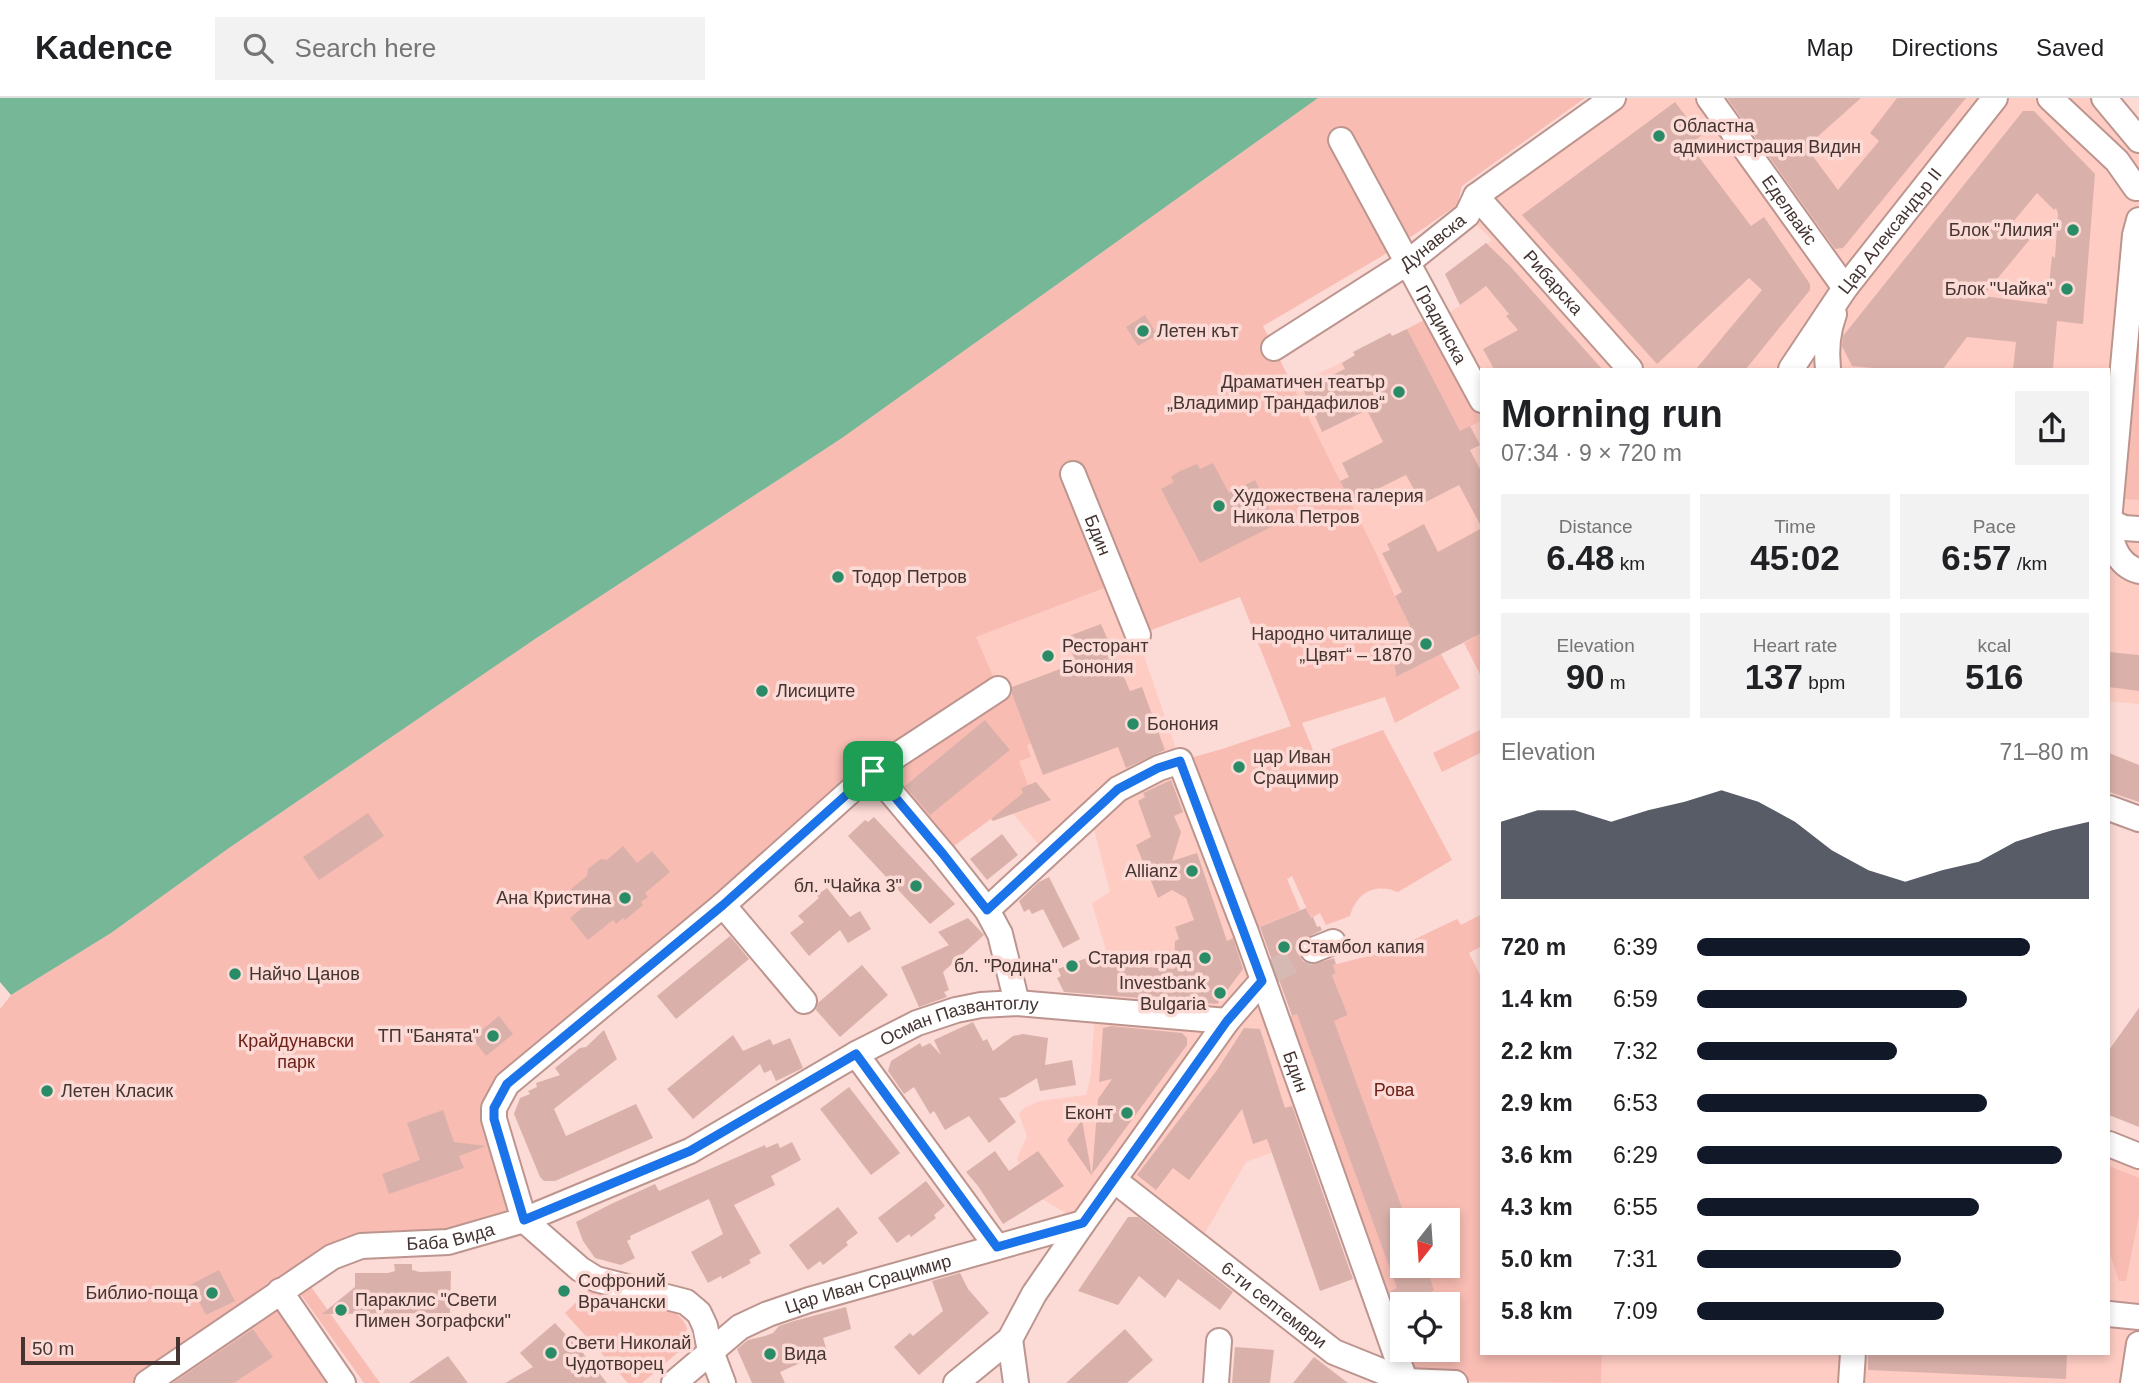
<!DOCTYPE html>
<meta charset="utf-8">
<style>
:root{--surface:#fff;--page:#f2f2f2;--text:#202124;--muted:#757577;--line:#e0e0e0;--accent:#111827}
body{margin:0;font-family:Arial,sans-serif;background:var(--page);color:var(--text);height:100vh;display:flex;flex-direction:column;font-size:26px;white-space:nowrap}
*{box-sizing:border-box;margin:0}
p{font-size:23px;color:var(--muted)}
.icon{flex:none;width:38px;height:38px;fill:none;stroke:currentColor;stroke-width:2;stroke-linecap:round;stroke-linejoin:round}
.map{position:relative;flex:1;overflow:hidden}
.panel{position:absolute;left:1480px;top:270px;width:630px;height:987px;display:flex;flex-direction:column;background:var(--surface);border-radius:0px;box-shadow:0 4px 10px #0003}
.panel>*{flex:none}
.needle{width:46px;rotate:197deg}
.fabs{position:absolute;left:1390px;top:1110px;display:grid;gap:14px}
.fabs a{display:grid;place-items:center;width:70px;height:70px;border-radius:0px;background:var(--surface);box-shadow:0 4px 10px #0003;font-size:35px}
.scale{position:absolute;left:21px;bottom:18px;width:159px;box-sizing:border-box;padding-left:7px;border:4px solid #443431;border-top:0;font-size:19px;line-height:24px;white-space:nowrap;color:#443431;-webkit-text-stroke:5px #fcdad5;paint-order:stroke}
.pin{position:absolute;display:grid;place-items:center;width:60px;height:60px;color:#fff;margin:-30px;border-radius:14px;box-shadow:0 4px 10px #0006}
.round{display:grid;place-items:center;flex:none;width:74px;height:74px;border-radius:0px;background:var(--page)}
.summary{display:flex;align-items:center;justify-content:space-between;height:119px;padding:0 21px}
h1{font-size:38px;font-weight:600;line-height:52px}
.stats{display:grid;grid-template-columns:repeat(3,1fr);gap:10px;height:119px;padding:7px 21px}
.stats div{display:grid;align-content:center;border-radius:0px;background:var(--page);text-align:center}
.stats b{font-size:35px;font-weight:600}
.stats small{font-size:19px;font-weight:400}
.stats p{font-size:19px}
.chart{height:196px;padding:14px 21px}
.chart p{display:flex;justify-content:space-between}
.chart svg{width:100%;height:126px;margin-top:7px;fill:var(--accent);opacity:.7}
ul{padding:0 21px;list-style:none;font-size:23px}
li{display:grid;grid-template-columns:112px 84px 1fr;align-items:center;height:52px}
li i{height:18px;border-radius:9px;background:var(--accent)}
header{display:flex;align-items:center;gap:42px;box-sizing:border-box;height:98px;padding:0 35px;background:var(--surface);border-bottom:2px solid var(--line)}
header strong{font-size:33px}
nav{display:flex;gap:38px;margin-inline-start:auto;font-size:24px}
.search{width:490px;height:63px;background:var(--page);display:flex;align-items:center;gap:18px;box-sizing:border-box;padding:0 24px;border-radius:0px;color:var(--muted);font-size:26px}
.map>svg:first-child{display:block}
.built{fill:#feccc3}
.green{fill:#f8bcb3;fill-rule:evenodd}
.water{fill:#76b798}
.building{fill:#dab1aa;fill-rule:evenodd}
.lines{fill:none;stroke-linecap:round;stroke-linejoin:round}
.minor-tunnel{stroke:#d7b9b4;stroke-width:24;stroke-dasharray:24 12;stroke-linecap:butt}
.minor-casing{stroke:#bd958f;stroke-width:28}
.minor{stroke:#fff;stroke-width:24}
.route-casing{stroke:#fff;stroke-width:14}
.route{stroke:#1a73e8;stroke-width:9}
.poi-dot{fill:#2a8c66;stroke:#fcdad5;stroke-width:2.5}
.labels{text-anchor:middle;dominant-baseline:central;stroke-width:7;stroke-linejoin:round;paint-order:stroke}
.poi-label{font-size:18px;fill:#443431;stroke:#fcdad5;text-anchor:start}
.street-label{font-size:18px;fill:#443431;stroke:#fcdad5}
.park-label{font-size:18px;fill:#6e2119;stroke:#fcdad5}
</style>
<header>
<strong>Kadence</strong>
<div class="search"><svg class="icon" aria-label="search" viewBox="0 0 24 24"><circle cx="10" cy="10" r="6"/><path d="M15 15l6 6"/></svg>Search here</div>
<nav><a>Map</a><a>Directions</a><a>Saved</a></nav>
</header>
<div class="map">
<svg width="2139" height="1285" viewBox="0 0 2139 1285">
<rect width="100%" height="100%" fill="#fcdad5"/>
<g class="built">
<polygon points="1613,0 2104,0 2139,42 2139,606 2109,603 2109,271 1482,271 1482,535 1396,579 1391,538 1410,527 1293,288 1355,258 1353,254 1390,235 1393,238 1430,219 1433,224 1460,208 1445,176 1492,142 1467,117"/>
<polygon points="1119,485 1180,663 1318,1038 1246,1064 1198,1147 1115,1082 1083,1125 1042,1101 1017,1061 1027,1038 1019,1016 1024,1010 1040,1003 1086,997 1091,977 1095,912 1106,913 1110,866 1092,805 1110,794 1090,715 1047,757 1007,708 1017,701 975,539"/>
<polygon points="2109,1046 2139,1058 2139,1246 2133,1285 1601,1285 1602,1255 2109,1255"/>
</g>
<g class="green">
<path d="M1318 0H1585L1462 88 1457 107 1427 128 1382 158 1263 228 1377 457 1395 498 1410 528 1391 538 1396 579 1441 556 1460 590 1395 625 1385 599 1302 625 1315 657 1383 632 1452 762 1398 794C1375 785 1357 794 1350 818L1326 827 1320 815 1311 820 1292 778 1287 781 1300 812 1250 833 1180 663 1222 651 1291 628 1240 499 1138 537 1118 485 976 539 998 590H1010L1031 645 1027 647 1031 659 1019 663 1028 687 1021 690 1024 697 943 756 873 674 499 997 524 1122 381 1147 281 1193 343 1285H0V911L11 897 111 835 229 750 535 541 842 340Z"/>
<polygon points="2139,160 2139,402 2124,401 2119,395"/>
<polygon points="1430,219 1482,314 1482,322 1460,334 1407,231"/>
<polygon points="1482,535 1482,580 1464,545"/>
<polygon points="1482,631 1482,654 1442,674 1433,655"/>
<path d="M1482 816V848L1469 855 1482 881V1255H1602L1601 1285 1406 1283 1287 920 1331 902 1339 921 1348 917 1332 877 1336 875 1333 867 1392 852 1457 821 1461 827ZM1402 1122H1447V1167H1402ZM1402 1206H1447V1251H1402Z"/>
<polygon points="2109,1068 2139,1080 2139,1118 2126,1183 2119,1183 2109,1153"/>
<polygon points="309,1186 380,1285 364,1285 299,1194"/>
<path d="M590 1191 664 1208C674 1213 682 1218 687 1230L682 1251 642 1285H628L565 1215Z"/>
</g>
<polygon class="water" points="0,0 1318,0 842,340 535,541 229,750 111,835 11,897 0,884"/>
<g class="building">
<polygon points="1727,0 1861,0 1806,49 1838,92 1879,43 1870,35 1897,0 1966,0 1843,150 1835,151"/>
<polygon points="1675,4 1701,38 1689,46 1751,128 1764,119 1810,186 1810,192 1746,271 1696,271 1762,192 1749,180 1657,266 1522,117"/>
<path d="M2023 13H2034L2095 76 2083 226 2057 223 2053 271H2013L2016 244 1967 239 1943 271H1884L1852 268 1842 248 1843 238ZM2037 95 2054 112 2056 110 2058 116 2055 160 2052 158 2047 206 1983 198 2031 140 2013 124Z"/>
<polygon points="1486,145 1510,168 1602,271 1494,271 1483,251 1518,232 1506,218 1509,216 1486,188 1460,207 1445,176"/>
<polygon points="1145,217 1157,237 1138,248 1126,229"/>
<polygon points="1407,231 1460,333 1470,328 1480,347 1470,352 1482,375 1482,430 1459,387 1422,406 1406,377 1351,404 1340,383 1349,379 1342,365 1383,344 1367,312 1322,334 1303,291 1345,271 1342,265 1355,257 1353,254 1390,235 1392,238"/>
<polygon points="1213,365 1229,395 1255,382 1277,426 1200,465 1161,391 1174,384 1171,379 1178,374 1197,366 1200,371"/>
<polygon points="1424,426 1438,454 1482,430 1482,535 1396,579 1391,538 1410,528 1395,498 1402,494 1382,455 1390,452 1387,446"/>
<polygon points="1101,526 1130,593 1142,589 1165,652 1126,670 1118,649 1043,677 1012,596 1012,589 1076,565 1066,539"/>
<polygon points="2109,554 2139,557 2139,593 2109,589"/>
<polygon points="985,622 1010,652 930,717 905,688"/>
<polygon points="2109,655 2139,667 2139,704 2109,694"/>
<polygon points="1171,682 1183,714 1174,718 1181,734 1172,763 1197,755 1227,843 1233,840 1243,871 1217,906 1064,894 1057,880 1061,878 1058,871 1089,859 1092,865 1174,871 1175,843 1179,841 1175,829 1194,822 1186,800 1172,792 1158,800 1136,747 1151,739 1138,703 1145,699 1143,695"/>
<polygon points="1036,684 1051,702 993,723 991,721 1023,695 1021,690"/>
<polygon points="368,715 384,738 319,782 303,759"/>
<polygon points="874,719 955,806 930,826 848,738 865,722 868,724"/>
<polygon points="1002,736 1018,757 987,782 970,761"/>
<polygon points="623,748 637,765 652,753 670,774 645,795 648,799 641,804 643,807 625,822 623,820 616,826 613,822 588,842 570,820 584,808 571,791 587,778 588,771 601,761 607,762"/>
<polygon points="1049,779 1080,841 1063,850 1043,811 1032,816 1029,811 1024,814 1019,803 1039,784"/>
<polygon points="827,790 850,819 860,813 871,831 848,845 840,832 809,858 790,835 804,824 798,818 819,800 817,797"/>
<polygon points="1306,810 1311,820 1313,819 1317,829 1320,828 1322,832 1302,842 1298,849 1299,857 1303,863 1310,867 1334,860 1336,866 1333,867 1336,875 1332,877 1348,917 1334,923 1402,1110 1402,1167 1421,1167 1425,1178 1429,1176 1434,1193 1431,1193 1436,1206 1402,1206 1401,1202 1393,1204 1389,1194 1397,1190 1373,1124 1297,916 1292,918 1260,829"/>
<polygon points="968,820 984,837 943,874 949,892 944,894 947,899 919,909 901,869 949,847 938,834"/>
<polygon points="730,838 749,861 676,921 657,898"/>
<polygon points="862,867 888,897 840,939 816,912 818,905"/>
<polygon points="2139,910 2139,1029 2109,1017 2109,952"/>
<polygon points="499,918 513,936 486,958 472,940"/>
<polygon points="973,924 983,943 987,941 993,953 1013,938 1023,936 1048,940 1045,967 1072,962 1076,987 1040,993 1037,980 1006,999 999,1000 1016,1024 989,1045 969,1018 945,1032 934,1013 930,1016 914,989 904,996 888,973 891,963 920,945 922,949 930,945 941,957 934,942"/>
<polygon points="1111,928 1182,935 1187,940 1187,947 1092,1076 1098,1001 1112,981 1099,984 1103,930"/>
<polygon points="1244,930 1260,931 1285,1010 1292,1008 1353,1181 1320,1193 1267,1041 1253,1046 1242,1011 1189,1082 1173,1070 1156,1092 1137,1077 1217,972"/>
<polygon points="604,932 617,961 554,1011 566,1038 636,1006 653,1040 555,1083 544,1083 540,1079 514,1016 520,1000 530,996 528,993 537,989 536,985 560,977 555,970 580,950 586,949"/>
<polygon points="733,937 743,953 770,941 773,947 790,940 803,970 776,983 771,972 764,975 760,966 693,1021 667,991"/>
<polygon points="849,989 900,1055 871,1077 820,1011"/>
<polygon points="443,1012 454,1044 486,1048 459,1058 464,1070 389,1096 382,1076 420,1062 407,1025"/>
<polygon points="1082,1022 1092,1078 1067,1042"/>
<polygon points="792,1044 801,1062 771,1078 775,1087 734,1107 761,1155 749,1162 751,1165 722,1181 721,1178 708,1185 691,1154 723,1136 709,1101 630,1138 631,1141 627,1143 635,1160 621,1167 595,1160 583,1143 576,1124 611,1106 655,1086 659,1093 765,1047 766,1050 778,1045 780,1050"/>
<polygon points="995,1053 1009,1073 1038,1053 1064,1088 1003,1126 978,1088 966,1074"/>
<polygon points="926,1083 945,1108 934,1117 936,1120 911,1139 909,1136 897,1145 878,1120"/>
<polygon points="838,1109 858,1135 846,1144 848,1147 823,1167 820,1163 808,1172 789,1147"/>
<polygon points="1128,1119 1138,1119 1233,1194 1220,1212 1178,1181 1165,1200 1139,1178 1118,1207 1078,1193"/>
<polygon points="394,1166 412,1166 412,1172 420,1174 451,1173 450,1215 322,1216 355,1189 355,1175 388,1175 395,1173"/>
<polygon points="219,1172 235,1203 206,1217 190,1187"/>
<polygon points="960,1175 968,1191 989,1215 919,1277 894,1249 910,1235 913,1238 943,1213 932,1183"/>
<polygon points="846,1209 851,1231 823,1240 827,1253 780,1274 785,1285 752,1285 737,1251 748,1242 765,1238 773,1235 779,1228 794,1223"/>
<polygon points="555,1225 583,1255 607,1285 505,1285 533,1269 520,1255"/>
<polygon points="253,1231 273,1259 234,1285 173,1285"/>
<polygon points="1125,1231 1153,1262 1127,1285 1066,1285"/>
<polygon points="1235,1249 1274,1252 1270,1285 1232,1285"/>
<polygon points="1868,1255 2067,1255 2066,1281 1868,1272"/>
<polygon points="448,1258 468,1285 409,1285"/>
<polygon points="1314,1259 1348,1285 1293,1285"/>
</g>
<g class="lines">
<polyline class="minor-tunnel" points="1270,875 1313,852"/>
<defs>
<g id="minor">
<path id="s1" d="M1709 0 1845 190"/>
<polyline points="2050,0 2117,63 2136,90"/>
<polyline points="2104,0 2139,42"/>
<path id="s2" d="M1341 42 1482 302"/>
<path id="s3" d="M1476 98 1630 271"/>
<path d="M2139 122 2135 137 2109 423C2110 443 2116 467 2139 473"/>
<path id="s4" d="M1274 250 1407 165 1467 117 1476 98 1613 0"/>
<path id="s5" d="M1791 271 1845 190 1995 0"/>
<path d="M1828 271C1826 252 1827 235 1834 216"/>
<path id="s6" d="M1073 376 1138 537"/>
<polyline points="2109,423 2124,430 2139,431"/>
<polyline points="873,673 943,756 987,812 1000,836 1017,905"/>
<polyline points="2109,710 2139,721"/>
<polyline points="723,807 804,903"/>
<path id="s7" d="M987 812 1118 691 1159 670 1180 663 1246 834 1406 1285"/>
<polyline points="1313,852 1333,844"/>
<polyline points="856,956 997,1149"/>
<polyline points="2109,1046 2139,1058"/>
<path id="s8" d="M1114 1082 1334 1254 1406 1283 1455 1285"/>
<polyline points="280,1193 343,1285"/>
<polyline points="2109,1216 2139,1219"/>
<polyline points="1010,1241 1016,1285"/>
<path id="s9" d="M147 1285 332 1159 361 1148 448 1144 524 1122 494 1021V1010L507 986 723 807 873 673 998 591"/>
<path id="s10" d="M674 1285 740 1229 768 1216 809 1202 1083 1125"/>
<path id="s11" d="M723 1285 709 1248 705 1228 699 1215 686 1204 596 1181 580 1171 524 1122 690 1053 856 956 917 925 956 912 981 907 1017 905 1227 923"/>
<polyline points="956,1285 1010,1241 1034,1196 1083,1125 1227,923 1262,883"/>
<polyline points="1216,1285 1219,1243"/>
<polyline points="1851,1285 1853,1255"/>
<polyline points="2133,1285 2139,1246"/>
</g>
</defs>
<use href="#minor" class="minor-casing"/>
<use href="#minor" class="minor"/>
</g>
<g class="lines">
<defs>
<polygon id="route" points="1180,663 1262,883 1227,923 1083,1125 997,1149 856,956 690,1053 524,1122 494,1021 494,1010 507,986 723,807 873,673 943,756 987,812 1118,691 1158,670"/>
</defs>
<use href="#route" class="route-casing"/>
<use href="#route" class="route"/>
</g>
<g class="poi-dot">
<circle cx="1659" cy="38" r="7"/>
<circle cx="2073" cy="132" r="7"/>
<circle cx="2067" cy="191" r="7"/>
<circle cx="1143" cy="233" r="7"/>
<circle cx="1399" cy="294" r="7"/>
<circle cx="1219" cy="408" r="7"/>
<circle cx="838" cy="479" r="7"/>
<circle cx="1426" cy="546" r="7"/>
<circle cx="1048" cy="558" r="7"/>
<circle cx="762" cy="593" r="7"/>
<circle cx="1133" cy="626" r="7"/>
<circle cx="1239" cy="669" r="7"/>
<circle cx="1192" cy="773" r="7"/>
<circle cx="916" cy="788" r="7"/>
<circle cx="625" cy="800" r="7"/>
<circle cx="1284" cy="849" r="7"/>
<circle cx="1205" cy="860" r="7"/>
<circle cx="1072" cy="868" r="7"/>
<circle cx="235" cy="876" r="7"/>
<circle cx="1220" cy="895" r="7"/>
<circle cx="493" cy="938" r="7"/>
<circle cx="47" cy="993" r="7"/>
<circle cx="1127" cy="1015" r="7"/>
<circle cx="564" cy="1193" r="7"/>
<circle cx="212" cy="1195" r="7"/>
<circle cx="341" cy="1212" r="7"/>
<circle cx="551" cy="1255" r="7"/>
<circle cx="770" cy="1256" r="7"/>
</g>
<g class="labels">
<g class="poi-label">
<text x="1673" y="28">Областна<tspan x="1673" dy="21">администрация Видин</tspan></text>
<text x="2059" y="132" text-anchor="end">Блок "Лилия"</text>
<text x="2053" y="191" text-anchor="end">Блок "Чайка"</text>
<text x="1157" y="233">Летен кът</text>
<text x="1385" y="284" text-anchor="end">Драматичен театър<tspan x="1385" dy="21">„Владимир Трандафилов“</tspan></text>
<text x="1233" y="398">Художествена галерия<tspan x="1233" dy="21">Никола Петров</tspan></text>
<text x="852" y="479">Тодор Петров</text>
<text x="1412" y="536" text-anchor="end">Народно читалище<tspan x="1412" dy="21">„Цвят“ – 1870</tspan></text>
<text x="1062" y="548">Ресторант<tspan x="1062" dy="21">Бонония</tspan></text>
<text x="776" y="593">Лисиците</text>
<text x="1147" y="626">Бонония</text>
<text x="1253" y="659">цар Иван<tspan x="1253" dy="21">Срацимир</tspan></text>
<text x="1178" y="773" text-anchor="end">Allianz</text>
<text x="902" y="788" text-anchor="end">бл. "Чайка 3"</text>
<text x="611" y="800" text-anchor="end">Ана Кристина</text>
<text x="1298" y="849">Стамбол капия</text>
<text x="1191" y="860" text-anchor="end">Стария град</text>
<text x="1058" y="868" text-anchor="end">бл. "Родина"</text>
<text x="249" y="876">Найчо Цанов</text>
<text x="1206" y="885" text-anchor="end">Investbank<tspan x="1206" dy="21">Bulgaria</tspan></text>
<text x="479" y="938" text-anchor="end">ТП "Банята"</text>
<text x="61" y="993">Летен Класик</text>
<text x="1113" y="1015" text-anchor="end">Еконт</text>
<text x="578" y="1183">Софроний<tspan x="578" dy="21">Врачански</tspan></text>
<text x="198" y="1195" text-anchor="end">Библио-поща</text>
<text x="355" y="1202">Параклис "Свети<tspan x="355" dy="21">Пимен Зографски"</tspan></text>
<text x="565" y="1245">Свети Николай<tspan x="565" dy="21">Чудотворец</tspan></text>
<text x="784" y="1256">Вида</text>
</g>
<g class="street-label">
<text stroke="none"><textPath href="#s1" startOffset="138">Еделвайс</textPath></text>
<text stroke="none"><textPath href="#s5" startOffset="170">Цар Александър II</textPath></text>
<text stroke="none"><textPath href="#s4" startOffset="191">Дунавска</textPath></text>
<text stroke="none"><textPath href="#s3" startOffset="116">Рибарска</textPath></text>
<text stroke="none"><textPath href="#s2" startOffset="210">Градинска</textPath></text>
<text stroke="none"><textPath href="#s6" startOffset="66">Бдин</textPath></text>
<text stroke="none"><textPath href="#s11" startOffset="760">Осман Пазвантоглу</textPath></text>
<text stroke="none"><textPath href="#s7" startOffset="578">Бдин</textPath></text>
<text stroke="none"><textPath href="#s9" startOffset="345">Баба Вида</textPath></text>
<text stroke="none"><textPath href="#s10" startOffset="222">Цар Иван Срацимир</textPath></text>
<text stroke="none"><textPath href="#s8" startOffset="203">6-ти септември</textPath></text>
</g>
<g class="park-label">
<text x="296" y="943">Крайдунавски<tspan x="296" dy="21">парк</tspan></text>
<text x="1394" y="992">Рова</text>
</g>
</g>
</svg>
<div class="fabs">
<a><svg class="needle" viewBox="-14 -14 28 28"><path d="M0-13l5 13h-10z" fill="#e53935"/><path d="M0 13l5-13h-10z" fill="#757577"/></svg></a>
<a><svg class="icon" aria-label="locate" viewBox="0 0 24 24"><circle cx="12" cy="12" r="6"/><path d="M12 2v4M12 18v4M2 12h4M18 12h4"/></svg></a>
</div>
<div class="scale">50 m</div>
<div class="pin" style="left:873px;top:673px;background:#1e9e55"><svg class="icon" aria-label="arrive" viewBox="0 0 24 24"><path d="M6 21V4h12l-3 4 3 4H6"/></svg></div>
<section class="panel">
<div class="summary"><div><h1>Morning run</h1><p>07:34 · 9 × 720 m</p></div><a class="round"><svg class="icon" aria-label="share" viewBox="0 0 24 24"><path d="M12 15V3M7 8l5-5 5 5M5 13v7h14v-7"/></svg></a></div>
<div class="stats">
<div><p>Distance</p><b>6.48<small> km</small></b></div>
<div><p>Time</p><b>45:02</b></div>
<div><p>Pace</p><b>6:57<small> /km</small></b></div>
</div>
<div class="stats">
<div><p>Elevation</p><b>90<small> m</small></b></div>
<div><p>Heart rate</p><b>137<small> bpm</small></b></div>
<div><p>kcal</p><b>516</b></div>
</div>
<div class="chart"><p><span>Elevation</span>71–80 m</p>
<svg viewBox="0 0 160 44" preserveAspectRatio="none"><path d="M0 44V17L10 13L20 13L30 17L40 13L50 10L60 6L70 10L80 17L90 27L100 34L110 38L120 34L130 31L140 24L150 20L160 17V44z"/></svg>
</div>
<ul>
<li><b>720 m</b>6:39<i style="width:85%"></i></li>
<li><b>1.4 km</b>6:59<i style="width:69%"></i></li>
<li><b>2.2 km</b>7:32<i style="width:51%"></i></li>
<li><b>2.9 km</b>6:53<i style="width:74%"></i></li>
<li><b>3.6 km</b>6:29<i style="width:93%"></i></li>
<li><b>4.3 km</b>6:55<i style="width:72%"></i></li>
<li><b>5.0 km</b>7:31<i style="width:52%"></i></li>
<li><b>5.8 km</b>7:09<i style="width:63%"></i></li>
</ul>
</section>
</div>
